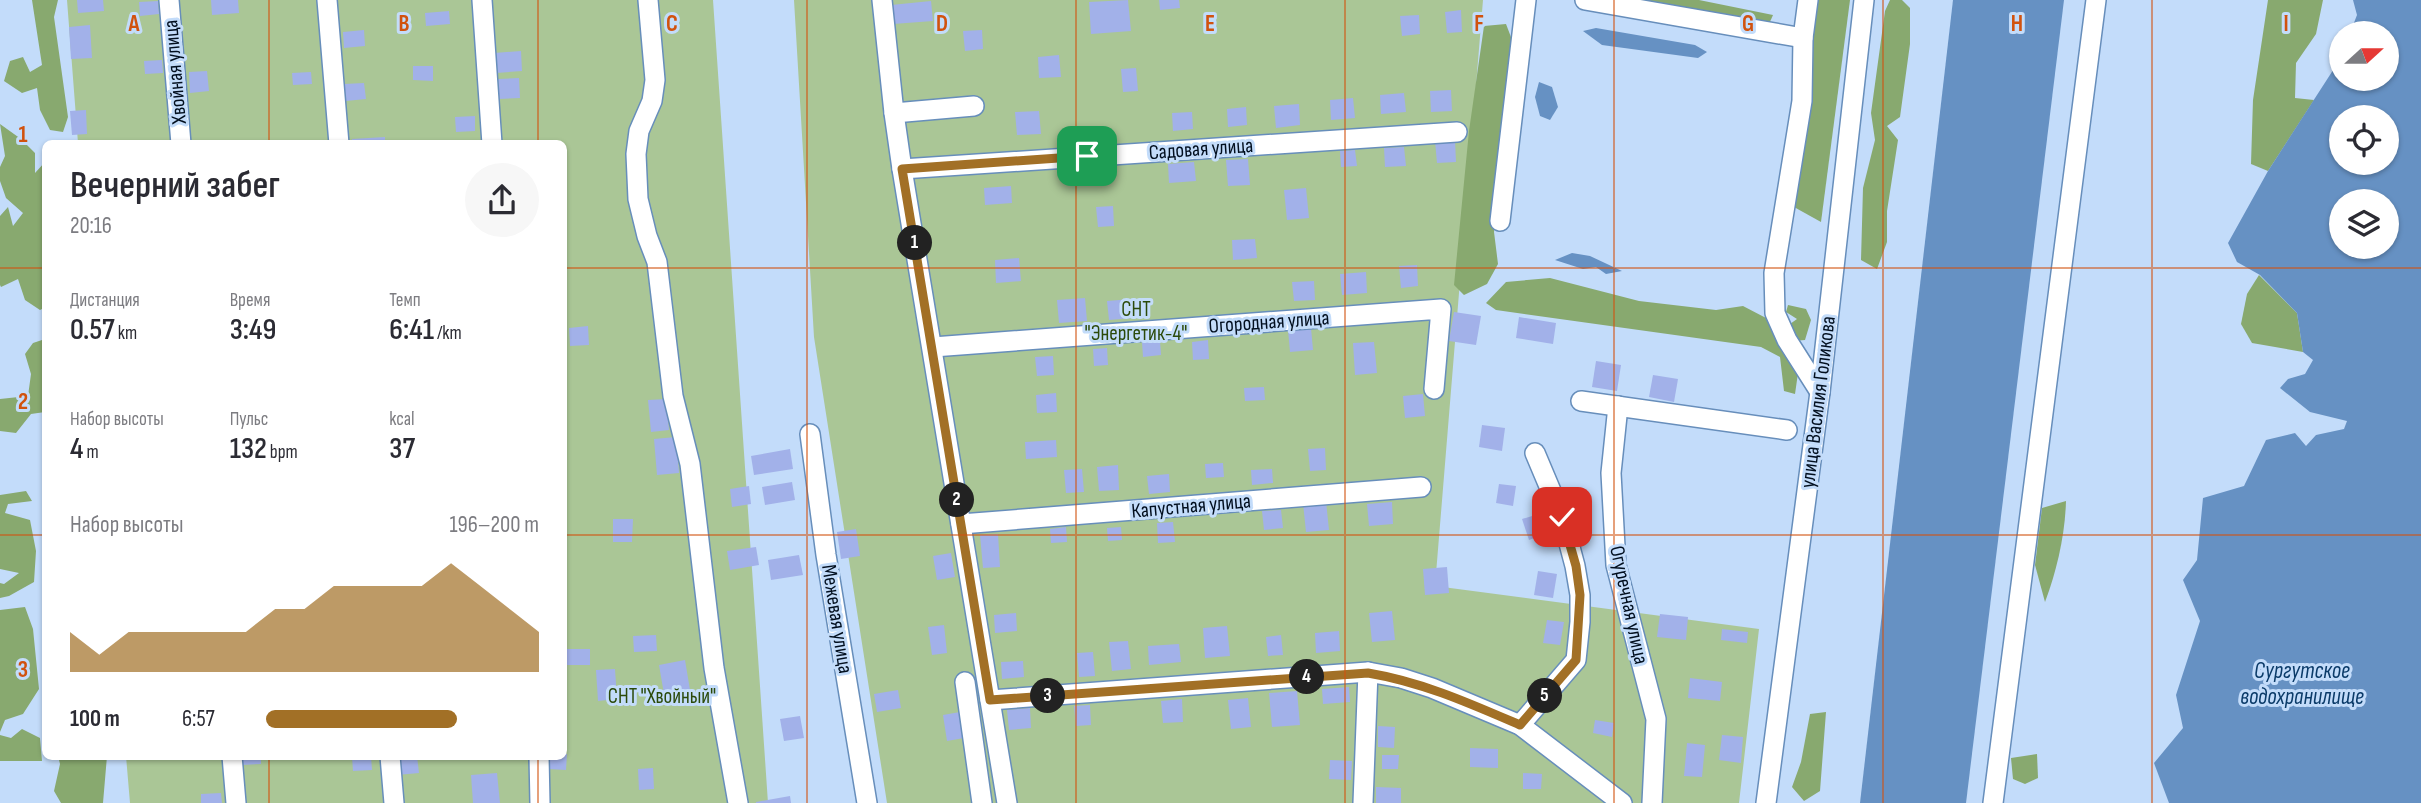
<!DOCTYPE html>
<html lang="ru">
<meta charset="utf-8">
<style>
:root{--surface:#fff;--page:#f7f7f7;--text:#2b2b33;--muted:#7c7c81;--accent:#a27026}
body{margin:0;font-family:"Sofia Sans Condensed",sans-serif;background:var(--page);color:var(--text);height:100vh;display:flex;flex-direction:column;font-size:26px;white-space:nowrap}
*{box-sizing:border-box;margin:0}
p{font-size:23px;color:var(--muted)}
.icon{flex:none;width:38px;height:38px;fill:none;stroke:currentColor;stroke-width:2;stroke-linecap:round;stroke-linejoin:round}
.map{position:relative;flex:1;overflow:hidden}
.sheet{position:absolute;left:42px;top:140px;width:525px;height:620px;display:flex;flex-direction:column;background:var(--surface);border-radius:10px;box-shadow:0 2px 5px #0004}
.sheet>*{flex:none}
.needle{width:46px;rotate:69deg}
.controls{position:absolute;left:2329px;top:21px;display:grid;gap:14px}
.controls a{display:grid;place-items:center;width:70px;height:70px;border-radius:50%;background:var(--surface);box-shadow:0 2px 5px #0004;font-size:35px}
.pin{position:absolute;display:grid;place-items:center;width:60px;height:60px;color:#fff;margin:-30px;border-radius:14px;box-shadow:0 4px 10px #0006}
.km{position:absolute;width:35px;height:35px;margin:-18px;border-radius:50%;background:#222;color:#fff;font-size:19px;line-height:35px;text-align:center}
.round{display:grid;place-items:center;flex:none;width:74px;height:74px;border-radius:37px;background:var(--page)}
.overview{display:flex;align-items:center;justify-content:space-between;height:119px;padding:0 28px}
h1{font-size:38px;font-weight:600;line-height:52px}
.stats{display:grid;grid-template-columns:repeat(3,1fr);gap:10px;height:119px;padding:7px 28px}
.stats div{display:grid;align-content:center}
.stats b{font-size:30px;font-weight:600}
.stats small{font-size:19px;font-weight:400}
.stats p{font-size:19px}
.chart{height:196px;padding:14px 28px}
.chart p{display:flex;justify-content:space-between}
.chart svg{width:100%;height:126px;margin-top:7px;fill:var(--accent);opacity:.7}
ul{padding:0 28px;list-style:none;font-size:23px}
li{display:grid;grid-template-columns:112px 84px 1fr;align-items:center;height:52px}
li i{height:18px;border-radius:9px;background:var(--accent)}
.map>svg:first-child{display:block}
.green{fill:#aac696}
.forest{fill:#88a96f}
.water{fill:#6691c3;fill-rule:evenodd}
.building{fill:#a2b1e9}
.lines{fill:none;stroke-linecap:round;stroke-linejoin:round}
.minor-casing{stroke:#678ebb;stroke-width:22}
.minor{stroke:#fff;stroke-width:19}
.route-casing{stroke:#fff;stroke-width:14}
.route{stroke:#a27026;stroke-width:9}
.grid{fill:none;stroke:#d1520e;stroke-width:2;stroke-opacity:0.55}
.labels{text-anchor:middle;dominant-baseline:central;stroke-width:6;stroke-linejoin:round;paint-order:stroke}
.street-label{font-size:21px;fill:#020f1f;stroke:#c3dcfa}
.park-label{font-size:21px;fill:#2b4a0a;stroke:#c3dcfa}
.water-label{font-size:23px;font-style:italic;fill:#0b3b69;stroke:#c3dcfa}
.grid-label{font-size:23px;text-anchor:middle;font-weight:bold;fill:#d1520e;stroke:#c3dcfa;stroke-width:6;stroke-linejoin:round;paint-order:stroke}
</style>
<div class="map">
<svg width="2421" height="803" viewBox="0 0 2421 803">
<rect width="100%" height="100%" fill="#c3dcfa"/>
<g class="green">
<polygon points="67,0 713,0 768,803 130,803 126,756 564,756 564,144 78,143"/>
<polygon points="794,0 1483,0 1435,586 1759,629 1739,803 887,803 814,337"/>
</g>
<g class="forest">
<polygon points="32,0 58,0 54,17 68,117 63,132 50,130 40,110 37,88 22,93 4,81 10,61 23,57 30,72 42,65"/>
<polygon points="1641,0 1699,0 1773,15 1769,24"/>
<polygon points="1816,0 1850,0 1821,222 1794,207 1809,38"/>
<polygon points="1890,0 1902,0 1910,8 1910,44 1900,117 1887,126 1898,140 1887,211 1887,242 1877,269 1861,260 1863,188 1875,140 1871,113 1885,11"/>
<polygon points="2268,0 2323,0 2316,34 2296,63 2295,98 2314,100 2268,171 2251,164 2253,100"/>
<polygon points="1506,24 1514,45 1494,232 1498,264 1487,284 1464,295 1454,285 1469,131 1484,26"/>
<polygon points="0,124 21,139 35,153 35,173 45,162 43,260 46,267 46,307 40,310 25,300 18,279 1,287 0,285 0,216 8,207 13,226 23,213 6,198 0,181 0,167 5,156"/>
<polygon points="2259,275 2297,313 2303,352 2252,343 2241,324 2247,294"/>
<polygon points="1550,278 1639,301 1716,310 1743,306 1766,318 1783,342 1798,373 1795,394 1784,391 1780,357 1761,347 1496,310 1486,303 1506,282"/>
<polygon points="1788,305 1806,309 1811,320 1805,340 1793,341 1790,324 1797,319 1786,312"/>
<polygon points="42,340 46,356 45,412 31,414 16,433 0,431 0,399 28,396 31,374 25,354 33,343"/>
<polygon points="26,491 32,501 8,504 5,513 30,520 36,551 34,582 9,596 0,598 0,583 4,584 19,573 0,569 0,495"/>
<path d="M2066 501C2065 535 2057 570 2045 602L2035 565 2042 508Z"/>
<polygon points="25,607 33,629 39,689 23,714 5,720 0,732 0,610"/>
<polygon points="1826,712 1820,791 1804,801 1792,787 1801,762 1810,714"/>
<polygon points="22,729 40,738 42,761 0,761 0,735 11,738"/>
<polygon points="2037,754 2038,778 2025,784 2013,779 2011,758"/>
<polygon points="58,756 107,756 103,803 61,803 54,791 60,764"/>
</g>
<g class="water">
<polygon points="1953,0 2064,0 1966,803 1860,803"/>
<path d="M2353 0H2421V803H2169L2154 763 2183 728 2176 695 2200 621 2183 580 2197 560 2203 498 2244 486 2266 440 2295 433 2306 446 2316 435 2344 429 2347 421 2310 412 2280 388 2288 379 2305 374 2313 360 2303 352 2297 313 2260 275 2237 262 2228 243 2268 171 2337 64 2341 54 2342 79H2387V33H2350L2357 15ZM2342 117H2387V163H2342ZM2387 201V247H2342V201Z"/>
<polygon points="1596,28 1695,45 1707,52 1698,58 1602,45 1583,31"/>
<polygon points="1539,82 1552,87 1558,107 1550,120 1540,116 1535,97"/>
<polygon points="1572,253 1590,256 1622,271 1606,274 1596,267 1583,269 1555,260"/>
</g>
<g class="building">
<polygon points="77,0 103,0 104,11 78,13"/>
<polygon points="211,0 238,0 239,13 212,15"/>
<polygon points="1128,0 1131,31 1091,34 1089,2"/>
<polygon points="1159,0 1179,0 1180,8 1160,10"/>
<polygon points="158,1 159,14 140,16 139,2"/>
<polygon points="931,1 933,21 893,24 891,5"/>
<polygon points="1461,10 1462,32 1447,33 1445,12"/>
<polygon points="449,11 450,24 426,26 425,13"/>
<polygon points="1419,15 1420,34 1402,36 1400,16"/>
<polygon points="90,25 92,58 71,59 69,27"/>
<polygon points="364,30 365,46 344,48 343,32"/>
<polygon points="982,30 983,49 965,51 963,31"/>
<polygon points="521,51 522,71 496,73 494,53"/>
<polygon points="1059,55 1061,77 1039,78 1038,57"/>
<polygon points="162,60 163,73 145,74 144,61"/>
<polygon points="413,66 433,66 433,81 413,80"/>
<polygon points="1136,68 1138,91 1123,92 1121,69"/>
<polygon points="207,71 209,91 190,93 189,72"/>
<polygon points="311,72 312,84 293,85 292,73"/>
<polygon points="519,78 520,98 499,99 498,79"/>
<polygon points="364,83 366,99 346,101 344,84"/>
<polygon points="1451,90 1452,111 1431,112 1430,91"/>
<polygon points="1404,93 1406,112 1381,114 1380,95"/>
<polygon points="1353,98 1355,118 1331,120 1330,100"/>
<polygon points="1299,104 1300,125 1276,128 1274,106"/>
<polygon points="1246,107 1247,125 1228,127 1227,109"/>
<polygon points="86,110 87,134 72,135 70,111"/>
<polygon points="1039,111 1041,134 1017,135 1015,112"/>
<polygon points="1192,112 1193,129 1173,131 1172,113"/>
<polygon points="475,116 475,131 456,132 455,117"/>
<polygon points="385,137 385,144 353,144 352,139"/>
<polygon points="1455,140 1456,162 1437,163 1435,141"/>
<polygon points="1404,147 1406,166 1385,167 1384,148"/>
<polygon points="1355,150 1357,166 1341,167 1340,151"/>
<polygon points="1248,159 1250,185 1228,186 1226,160"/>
<polygon points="1194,162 1196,181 1169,183 1168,164"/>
<polygon points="1088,166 1090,184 1070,185 1068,167"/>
<polygon points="1011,186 1012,203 985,205 984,188"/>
<polygon points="1306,188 1309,218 1287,220 1284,190"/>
<polygon points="1113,206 1114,226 1098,227 1096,207"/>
<polygon points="1255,239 1257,258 1233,260 1232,240"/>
<polygon points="1019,258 1021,281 996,283 995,260"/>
<polygon points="1417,265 1418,286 1401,288 1399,266"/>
<polygon points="1366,272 1367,293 1342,295 1340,274"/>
<polygon points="1314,281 1315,300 1294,301 1292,282"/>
<polygon points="1085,298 1087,321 1059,323 1057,300"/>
<polygon points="1132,299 1133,318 1109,320 1107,301"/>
<polygon points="1454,312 1481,316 1476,345 1449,341"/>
<polygon points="1519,317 1556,323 1553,344 1516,338"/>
<polygon points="588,326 589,345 570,346 569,328"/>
<polygon points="1311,328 1313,350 1290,352 1288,330"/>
<polygon points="1160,340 1161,355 1143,357 1142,342"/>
<polygon points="1208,340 1209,359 1193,360 1192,342"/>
<polygon points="1374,342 1377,373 1355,375 1353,343"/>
<polygon points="1107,348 1108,365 1094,366 1093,349"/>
<polygon points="1053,356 1054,375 1037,376 1035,357"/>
<polygon points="1596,361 1621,365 1617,391 1592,387"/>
<polygon points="1653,375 1678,379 1674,402 1649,397"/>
<polygon points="1264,387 1265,400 1245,401 1244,388"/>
<polygon points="1056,393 1057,412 1037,413 1036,395"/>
<polygon points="1423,394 1425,416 1405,418 1403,396"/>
<polygon points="666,399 669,430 651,432 648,400"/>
<polygon points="1482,425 1505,428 1502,451 1479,447"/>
<polygon points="676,437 679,473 657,475 654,439"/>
<polygon points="1056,440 1057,457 1026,459 1025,442"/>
<polygon points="1325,448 1326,470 1310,471 1308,449"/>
<polygon points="790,449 793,469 754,475 751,456"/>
<polygon points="1223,463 1224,477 1206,478 1205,464"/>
<polygon points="1118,465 1119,490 1099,491 1097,467"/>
<polygon points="1082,469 1084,492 1066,493 1064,470"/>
<polygon points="1272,469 1273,483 1252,485 1251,470"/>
<polygon points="1169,474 1170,492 1149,494 1147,476"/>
<polygon points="792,482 795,500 765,505 762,487"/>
<polygon points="1499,484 1516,486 1513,506 1496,503"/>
<polygon points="749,486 751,504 732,507 730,489"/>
<polygon points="1326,501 1329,530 1306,532 1303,503"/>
<polygon points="1392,502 1393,524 1369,526 1367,504"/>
<polygon points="1281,510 1283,528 1264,530 1262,511"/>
<polygon points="1542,513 1548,533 1529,540 1522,519"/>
<polygon points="613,519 633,519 632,542 613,542"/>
<polygon points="1173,522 1175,542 1158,543 1157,523"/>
<polygon points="1066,527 1067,542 1051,543 1050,529"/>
<polygon points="1121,527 1122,540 1108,541 1107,528"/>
<polygon points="856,529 860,556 841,559 837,532"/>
<polygon points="998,534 1000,567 983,568 980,535"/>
<polygon points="756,547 759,565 730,570 727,551"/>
<polygon points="951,553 955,577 937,580 933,556"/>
<polygon points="799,555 803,575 771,580 768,560"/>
<polygon points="1447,567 1449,593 1425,595 1423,569"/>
<polygon points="1538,571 1557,574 1553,598 1534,595"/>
<polygon points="1392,611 1395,640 1372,642 1369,613"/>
<polygon points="1016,613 1017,631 995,633 994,615"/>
<polygon points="1660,614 1688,617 1686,640 1657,637"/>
<polygon points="1547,620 1564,622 1560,645 1543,643"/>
<polygon points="944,625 947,653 932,655 928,627"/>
<polygon points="1227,626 1230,656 1205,658 1203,628"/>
<polygon points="1722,629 1748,632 1747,643 1721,640"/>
<polygon points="1339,631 1340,651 1316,653 1315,633"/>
<polygon points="656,635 657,651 634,652 633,636"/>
<polygon points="1281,635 1283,655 1268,656 1266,637"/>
<polygon points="1128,641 1131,669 1112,671 1109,642"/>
<polygon points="1179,644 1181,662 1149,665 1148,646"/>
<rect x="567" y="649" width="23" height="16"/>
<polygon points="1093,652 1095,676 1079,677 1077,653"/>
<polygon points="685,660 691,696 665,700 659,665"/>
<polygon points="1023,661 1024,677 1002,679 1001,662"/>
<polygon points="615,669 617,699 598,701 596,670"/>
<polygon points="1690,678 1722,682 1720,701 1688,698"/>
<polygon points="1349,687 1350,702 1323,704 1322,689"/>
<polygon points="898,690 901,708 877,712 874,694"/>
<polygon points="1297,691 1300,725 1272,727 1269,693"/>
<polygon points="1248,698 1251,727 1231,729 1228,700"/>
<polygon points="1182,699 1183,722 1163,723 1161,701"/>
<polygon points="1090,705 1091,725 1076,726 1074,706"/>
<polygon points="1030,708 1031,728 1009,730 1007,710"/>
<polygon points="960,712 964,738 947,741 943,715"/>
<polygon points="800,716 804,738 784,741 780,719"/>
<polygon points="1595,720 1614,723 1612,737 1593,733"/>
<polygon points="1378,726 1395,727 1394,748 1378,747"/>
<polygon points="1722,735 1743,737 1741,763 1719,760"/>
<polygon points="1687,743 1705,745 1702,777 1684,776"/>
<polygon points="1470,748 1498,749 1498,768 1470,767"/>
<polygon points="564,754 567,754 566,770 548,769 548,756 564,756"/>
<polygon points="1382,755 1399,755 1398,769 1382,769"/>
<polygon points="241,756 261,756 261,764 242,765"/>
<polygon points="371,756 372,770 353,771 352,757"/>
<polygon points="395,756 417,756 419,773 397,775"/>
<polygon points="1330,760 1352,761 1351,780 1329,779"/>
<polygon points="653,768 654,789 639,790 638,769"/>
<polygon points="497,773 500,803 473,803 471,775"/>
<polygon points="1523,773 1542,774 1541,789 1523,789"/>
<polygon points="1376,787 1401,788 1401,803 1376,803"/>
<polygon points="221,793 222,803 201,803 201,794"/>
<polygon points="790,796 791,803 756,803 756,802"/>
</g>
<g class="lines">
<defs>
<g id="minor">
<polyline points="169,0 181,144"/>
<polyline points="327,0 339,144"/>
<polyline points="482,0 492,144"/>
<polyline points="648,0 655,80 652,101 639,131 636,154 638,199 647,236 657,262 673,396 690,464 714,668 738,803"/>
<polyline points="882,0 894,113 902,169 1007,803"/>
<polyline points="1585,0 1803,38"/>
<polyline points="1808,0 1803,38 1802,101 1774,273 1775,313 1787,340 1820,392"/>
<polyline points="894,113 974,106"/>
<polyline points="902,169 1457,132"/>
<polyline points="1500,221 1526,0"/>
<polyline points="933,347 1441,309 1434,389"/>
<polyline points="1581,401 1787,430"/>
<polyline points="1618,406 1611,473 1616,565 1656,719 1652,803"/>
<polyline points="810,434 826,555 867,803"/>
<polyline points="961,524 1421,487"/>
<polyline points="965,682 982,803"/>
<polyline points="990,700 1368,672 1401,678 1432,688 1520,725 1622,803"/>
<polyline points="1520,725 1576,660 1580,622 1580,595 1575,566 1562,517 1535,453"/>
<polyline points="232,756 236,803"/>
<polyline points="390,756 394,803"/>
<polyline points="539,756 540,803"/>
<polyline points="1363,803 1368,672"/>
<polyline points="1766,803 1820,392 1864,0"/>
<polyline points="1993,803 2096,0"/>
</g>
</defs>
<use href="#minor" class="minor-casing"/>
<use href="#minor" class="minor"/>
</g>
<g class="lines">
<defs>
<path id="route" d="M1087 156 902 169 990 700 1368 673C1422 682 1469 703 1520 725L1576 660 1580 595 1576 566 1562 517"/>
</defs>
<use href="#route" class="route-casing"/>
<use href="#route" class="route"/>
</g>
<path class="grid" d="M269 0V144M538 0V144M807 0V803M1076 0V803M1345 0V803M1614 0V803M1883 0V803M2152 0V803M0 268H46M564 268H2421M0 535H46M564 535H2421M269 756V803M538 756V803"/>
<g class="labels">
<g class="street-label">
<text transform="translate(175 72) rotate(-95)">Хвойная улица</text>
<text transform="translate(1201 149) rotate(-4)">Садовая улица</text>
<text transform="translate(1269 322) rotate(-4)">Огородная улица</text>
<text transform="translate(1818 402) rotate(-83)">улица Василия Голикова</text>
<text transform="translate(1191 506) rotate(-5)">Капустная улица</text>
<text transform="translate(1629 605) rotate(78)">Огуречная улица</text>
<text transform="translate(837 619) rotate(81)">Межевая улица</text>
</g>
<g class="park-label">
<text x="1136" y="309">СНТ<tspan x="1136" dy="24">"Энергетик-4"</tspan></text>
<text x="662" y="696">СНТ "Хвойный"</text>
</g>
<g class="water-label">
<text x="2302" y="671">Сургутское<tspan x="2302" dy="26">водохранилище</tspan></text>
</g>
</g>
<g class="grid-label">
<text x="134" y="31">A</text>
<text x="404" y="31">B</text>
<text x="672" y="31">C</text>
<text x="942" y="31">D</text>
<text x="1210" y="31">E</text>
<text x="1479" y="31">F</text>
<text x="1748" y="31">G</text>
<text x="2017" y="31">H</text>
<text x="2286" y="31">I</text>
<text x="23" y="142">1</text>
<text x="23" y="409">2</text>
<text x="23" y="677">3</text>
</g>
</svg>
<div class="controls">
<a><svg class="needle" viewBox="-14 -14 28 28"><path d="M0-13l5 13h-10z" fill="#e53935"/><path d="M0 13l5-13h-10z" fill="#7c7c81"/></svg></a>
<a><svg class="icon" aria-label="locate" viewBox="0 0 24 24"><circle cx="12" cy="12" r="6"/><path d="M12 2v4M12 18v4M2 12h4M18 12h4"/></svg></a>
<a><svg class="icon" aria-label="layers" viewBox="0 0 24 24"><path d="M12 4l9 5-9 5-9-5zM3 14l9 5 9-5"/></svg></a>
</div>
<div class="pin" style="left:1087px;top:156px;background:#1e9e55"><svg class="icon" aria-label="arrive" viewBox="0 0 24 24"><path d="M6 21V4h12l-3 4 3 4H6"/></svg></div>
<div class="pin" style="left:1562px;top:517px;background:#d93025"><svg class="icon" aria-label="check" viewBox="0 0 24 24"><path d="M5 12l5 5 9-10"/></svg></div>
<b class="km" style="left:915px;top:243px">1</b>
<b class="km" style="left:957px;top:500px">2</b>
<b class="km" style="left:1048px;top:696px">3</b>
<b class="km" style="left:1307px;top:677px">4</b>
<b class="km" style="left:1545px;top:696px">5</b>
<section class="sheet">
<div class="overview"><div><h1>Вечерний забег</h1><p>20:16</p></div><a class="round"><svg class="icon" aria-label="share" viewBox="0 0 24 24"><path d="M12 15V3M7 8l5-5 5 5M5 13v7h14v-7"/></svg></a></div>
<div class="stats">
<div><p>Дистанция</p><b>0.57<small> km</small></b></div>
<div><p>Время</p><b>3:49</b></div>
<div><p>Темп</p><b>6:41<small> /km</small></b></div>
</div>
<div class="stats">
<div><p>Набор высоты</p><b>4<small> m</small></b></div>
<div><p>Пульс</p><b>132<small> bpm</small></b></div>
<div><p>kcal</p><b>37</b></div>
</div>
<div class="chart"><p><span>Набор высоты</span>196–200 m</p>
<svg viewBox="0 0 160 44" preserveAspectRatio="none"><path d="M0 44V30L10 38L20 30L30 30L40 30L50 30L60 30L70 22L80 22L90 14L100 14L110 14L120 14L130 6L140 14L150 22L160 30V44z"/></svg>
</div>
<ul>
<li><b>100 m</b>6:57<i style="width:70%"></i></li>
</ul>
</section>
</div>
